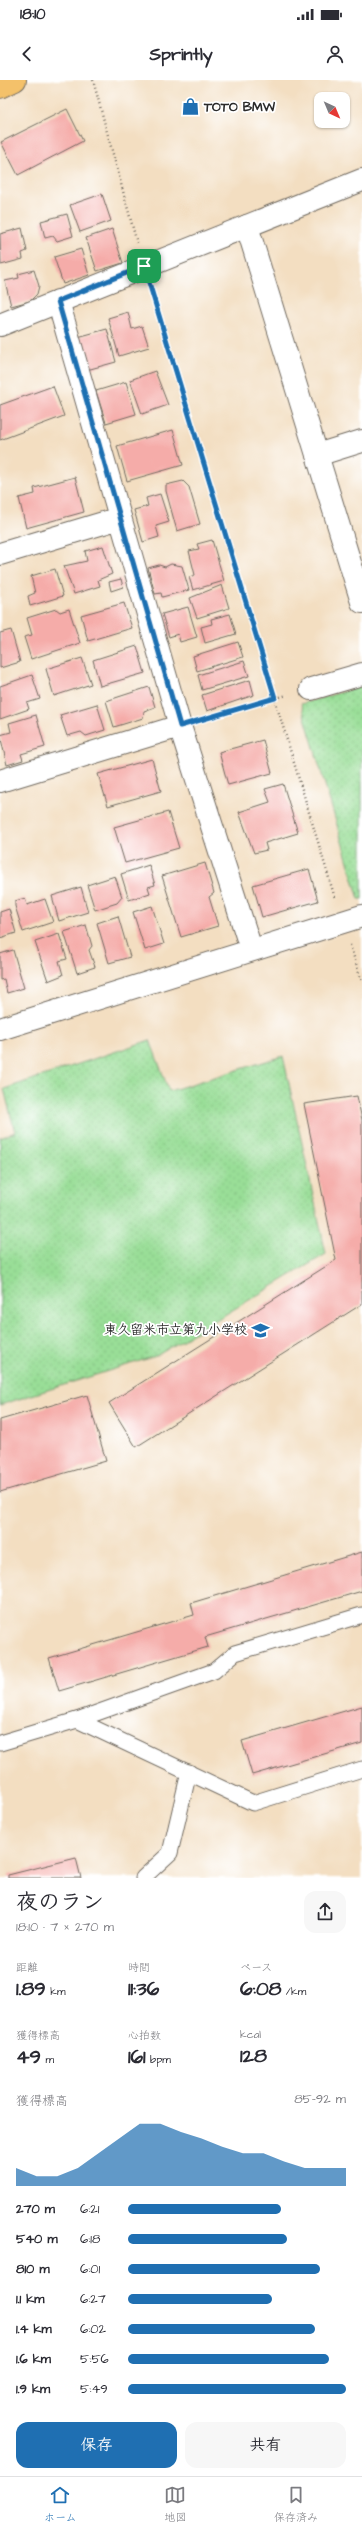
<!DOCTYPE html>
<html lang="ja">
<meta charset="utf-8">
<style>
:root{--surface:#fff;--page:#f7f7f7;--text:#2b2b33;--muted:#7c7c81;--line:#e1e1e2;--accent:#1f6fb2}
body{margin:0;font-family:"Architects Daughter","Klee One",sans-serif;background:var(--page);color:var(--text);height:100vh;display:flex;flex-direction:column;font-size:15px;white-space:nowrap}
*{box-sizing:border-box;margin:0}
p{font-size:13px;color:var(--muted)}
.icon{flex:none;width:22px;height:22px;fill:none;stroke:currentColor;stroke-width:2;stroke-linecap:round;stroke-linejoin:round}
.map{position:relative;height:1798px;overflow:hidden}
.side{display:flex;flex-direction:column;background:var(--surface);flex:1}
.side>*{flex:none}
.needle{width:26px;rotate:136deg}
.tools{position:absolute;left:314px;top:12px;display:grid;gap:8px}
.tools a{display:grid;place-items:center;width:36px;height:36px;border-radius:8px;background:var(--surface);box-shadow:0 1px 3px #0004;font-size:20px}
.pin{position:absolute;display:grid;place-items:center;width:34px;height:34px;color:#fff;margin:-17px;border-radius:8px;box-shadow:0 2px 6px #0006}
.round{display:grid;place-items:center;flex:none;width:42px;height:42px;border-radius:12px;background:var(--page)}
.summary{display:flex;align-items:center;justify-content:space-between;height:68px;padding:0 16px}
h1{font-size:22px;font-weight:700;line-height:30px}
.figures{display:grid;grid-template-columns:repeat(3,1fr);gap:6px;height:68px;padding:4px 16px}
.figures div{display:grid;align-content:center}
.figures b{font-size:20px;font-weight:700}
.figures small{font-size:11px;font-weight:400}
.figures p{font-size:11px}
.chart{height:112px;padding:8px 16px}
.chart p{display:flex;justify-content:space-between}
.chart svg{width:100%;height:72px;margin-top:4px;fill:var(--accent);opacity:.7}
.primary-button{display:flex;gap:8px;margin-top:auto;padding:8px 16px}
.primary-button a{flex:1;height:46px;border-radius:12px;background:var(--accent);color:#fff;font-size:16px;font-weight:700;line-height:46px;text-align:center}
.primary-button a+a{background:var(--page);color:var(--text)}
ul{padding:0 16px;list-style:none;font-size:13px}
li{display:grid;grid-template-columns:64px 48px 1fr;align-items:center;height:30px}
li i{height:10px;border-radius:5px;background:var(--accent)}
.status{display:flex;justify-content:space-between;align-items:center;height:28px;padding:0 20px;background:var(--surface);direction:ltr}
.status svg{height:11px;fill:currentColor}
header{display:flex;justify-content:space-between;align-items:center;height:52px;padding:0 16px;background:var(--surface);font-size:18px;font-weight:700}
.dock{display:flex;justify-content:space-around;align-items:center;height:56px;border-top:1px solid var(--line);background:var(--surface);font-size:11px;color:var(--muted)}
.dock a{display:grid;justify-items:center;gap:2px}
.dock .selected{color:var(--accent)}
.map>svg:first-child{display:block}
.grass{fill:url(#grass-dots);stroke:#628461}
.building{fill:#f5aca9}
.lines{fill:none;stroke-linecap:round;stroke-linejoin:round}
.lane-casing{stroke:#716a60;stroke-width:17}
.street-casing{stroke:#716a60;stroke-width:24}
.primary-casing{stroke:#716a60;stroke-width:24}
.path{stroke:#716a60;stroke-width:2.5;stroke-dasharray:1 3;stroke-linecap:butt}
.lane{stroke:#fff;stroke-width:15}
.street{stroke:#fff;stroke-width:22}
.primary{stroke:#f4c16a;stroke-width:22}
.route-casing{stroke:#fff;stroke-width:8}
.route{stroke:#1f6fb2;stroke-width:5}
.labels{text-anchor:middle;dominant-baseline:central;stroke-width:3.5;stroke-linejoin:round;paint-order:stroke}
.poi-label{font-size:13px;font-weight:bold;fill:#2b2b2b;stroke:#fff;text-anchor:start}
</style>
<div class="status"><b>18:10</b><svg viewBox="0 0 49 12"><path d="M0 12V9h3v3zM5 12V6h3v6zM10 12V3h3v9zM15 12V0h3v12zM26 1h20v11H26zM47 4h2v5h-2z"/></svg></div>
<header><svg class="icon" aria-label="back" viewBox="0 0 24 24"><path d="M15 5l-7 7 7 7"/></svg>Sprintly<svg class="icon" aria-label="person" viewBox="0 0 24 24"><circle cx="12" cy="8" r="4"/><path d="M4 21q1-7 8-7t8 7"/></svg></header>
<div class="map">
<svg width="362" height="1798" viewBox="0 0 362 1798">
<defs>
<pattern id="grass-dots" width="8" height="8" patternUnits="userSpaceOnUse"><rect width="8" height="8" fill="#99de97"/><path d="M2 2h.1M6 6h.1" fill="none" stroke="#84bf82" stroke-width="1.8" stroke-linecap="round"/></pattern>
</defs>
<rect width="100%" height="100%" fill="#fff"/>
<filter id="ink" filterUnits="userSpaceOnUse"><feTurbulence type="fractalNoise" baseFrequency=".025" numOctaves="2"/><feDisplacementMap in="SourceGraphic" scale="8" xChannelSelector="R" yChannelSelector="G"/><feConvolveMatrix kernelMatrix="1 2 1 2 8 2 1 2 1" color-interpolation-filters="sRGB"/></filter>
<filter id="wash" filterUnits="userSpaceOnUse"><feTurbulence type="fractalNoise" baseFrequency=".012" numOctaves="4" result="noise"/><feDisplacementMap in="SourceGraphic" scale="16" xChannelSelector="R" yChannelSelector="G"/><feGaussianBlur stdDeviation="0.9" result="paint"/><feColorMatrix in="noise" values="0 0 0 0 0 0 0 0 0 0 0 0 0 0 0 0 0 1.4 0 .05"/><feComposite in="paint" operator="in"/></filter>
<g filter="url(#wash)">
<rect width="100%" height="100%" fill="#f3dec1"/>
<g class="grass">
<polygon points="362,606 362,819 359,819 301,624"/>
<polygon points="150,960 169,1011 283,976 326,1174 156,1276 0,1325 0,1058 15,1052 4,1009"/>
</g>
<g id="blocks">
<g class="building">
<polygon points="67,29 83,61 18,95 1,62"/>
<polygon points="102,114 111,141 80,152 70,125"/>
<polygon points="67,134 73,156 57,161 53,156 45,158 41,141"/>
<polygon points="22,148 27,171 22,173 23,179 1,185 0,154"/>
<polygon points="112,149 123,183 97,191 86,158"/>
<polygon points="81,169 89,195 63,204 54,177"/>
<polygon points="34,190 39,206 37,214 30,221 11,226 5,201 19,198 18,194"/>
<polygon points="128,232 132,249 142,246 149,267 119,276 108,238"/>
<polygon points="107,249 116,282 83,291 74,258"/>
<polygon points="155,291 168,325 142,334 130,300"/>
<polygon points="126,302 136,334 106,343 96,311"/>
<polygon points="53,306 64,336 0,360 0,325"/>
<polygon points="173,350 183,385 127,401 117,366"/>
<polygon points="75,397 84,432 26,448 19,418 35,414 34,408"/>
<polygon points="183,401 189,407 200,444 177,451 166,411 166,405"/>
<polygon points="160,414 169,442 156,446 159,457 143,462 134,430 148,426 146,418"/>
<polygon points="212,460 224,501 193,510 189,497 195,495 189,471 199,469 197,464"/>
<polygon points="103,466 112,494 98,500 100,506 74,514 64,486 87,481 85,471"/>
<polygon points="171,484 182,486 189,510 162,517 161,513 155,514 148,488 159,485 165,487"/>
<polygon points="55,489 63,516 30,526 28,516 35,513 31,496"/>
<polygon points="121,499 123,507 111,511 109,502"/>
<polygon points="222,505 229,528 197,538 190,518"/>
<polygon points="124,523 132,548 88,561 81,535"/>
<polygon points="188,527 197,557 180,562 178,554 169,557 162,534"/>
<polygon points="56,529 60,532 69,529 80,563 31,579 24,557 32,555 27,538"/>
<polygon points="230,534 236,554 205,563 201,547 212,544 211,539"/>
<polygon points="11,550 20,582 0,588 0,553"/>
<polygon points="238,562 243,577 197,591 193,576"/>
<polygon points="137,566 145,593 100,606 93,580"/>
<polygon points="82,578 91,604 54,616 46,589"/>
<polygon points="244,581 249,596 202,610 198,595"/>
<polygon points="32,595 40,619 27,623 29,629 0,639 0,606"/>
<polygon points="250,600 254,615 207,631 202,615"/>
<polygon points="149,607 155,627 144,631 143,638 114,647 106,621"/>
<polygon points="97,624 105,650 86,656 81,652 67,656 60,635"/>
<polygon points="36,635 45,667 21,674 23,680 7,685 0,655 11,652 9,643"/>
<polygon points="263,660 272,693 228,705 219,672"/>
<polygon points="152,679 161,711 108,726 98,694"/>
<polygon points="283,704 298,753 265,763 267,770 254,773 239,732 270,722 265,709"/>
<polygon points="168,732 179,768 125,783 114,747"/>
<polygon points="205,783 214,813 209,817 218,846 181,857 162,796"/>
<polygon points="149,785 155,805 148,807 150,813 129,820 121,794"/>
<polygon points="309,789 318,821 262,837 253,805"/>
<polygon points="115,796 122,817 117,823 95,830 87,805"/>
<polygon points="81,807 88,832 59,841 52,816"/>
<polygon points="25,818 27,825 45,819 53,842 23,852 15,826 15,821"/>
<polygon points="152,826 164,864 145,870 133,832"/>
<polygon points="9,829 16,853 0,858 0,832"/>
<polygon points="118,836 130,877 109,883 97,843"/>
<polygon points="86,845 92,866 89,870 95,887 77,893 64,852"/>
<polygon points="59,854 67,879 59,881 63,895 48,901 35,862"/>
<polygon points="13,870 24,908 7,913 4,899 0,900 0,874"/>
<polygon points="357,1016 362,1040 362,1224 136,1367 109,1323 336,1180 304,1024"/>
<polygon points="87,1315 106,1381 0,1412 0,1340"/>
<polygon points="362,1472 362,1511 205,1557 208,1567 59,1611 49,1578 194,1535 191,1523"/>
<polygon points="362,1626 362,1663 252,1695 242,1661"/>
<polygon points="76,1778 81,1798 8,1798 8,1795"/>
</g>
</g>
</g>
<g filter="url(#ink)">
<use href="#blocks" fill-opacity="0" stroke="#716a60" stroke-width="1"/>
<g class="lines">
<defs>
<g id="lane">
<polyline points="77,1640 253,1723 362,1689"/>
<polyline points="0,1663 77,1640 214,1591 235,1573 362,1535"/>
<polyline points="143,1798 170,1773 189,1692"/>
</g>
<g id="street">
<polyline points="247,146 362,522"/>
<polyline points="58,221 180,646 251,869"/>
<polyline points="0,245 362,100"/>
<polyline points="317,375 362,361"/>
<polyline points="0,474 120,438"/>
<polyline points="311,609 362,594"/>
<polyline points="0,701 180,646"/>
<polyline points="0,949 362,836"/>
</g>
<polyline id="primary" points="0,7 15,0"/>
</defs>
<use href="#lane" class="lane-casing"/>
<use href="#street" class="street-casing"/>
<use href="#primary" class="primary-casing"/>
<g class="path">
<polyline points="93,0 137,163"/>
<polyline points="151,211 335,818"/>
<polyline points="203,639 287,615"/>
<polyline points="350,865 362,902"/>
</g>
<use href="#lane" class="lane"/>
<use href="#street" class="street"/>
<use href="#primary" class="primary"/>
</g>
</g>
<g class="lines" filter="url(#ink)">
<defs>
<polygon id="route" points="144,186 275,618 180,646 58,221"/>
</defs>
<use href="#route" class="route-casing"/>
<use href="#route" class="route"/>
</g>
<defs>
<symbol id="shop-bare" viewBox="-9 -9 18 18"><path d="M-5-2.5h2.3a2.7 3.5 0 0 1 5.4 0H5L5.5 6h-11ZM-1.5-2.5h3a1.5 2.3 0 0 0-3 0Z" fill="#1f6fb2" stroke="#fff" stroke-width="2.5" paint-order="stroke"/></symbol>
<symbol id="school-bare" viewBox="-9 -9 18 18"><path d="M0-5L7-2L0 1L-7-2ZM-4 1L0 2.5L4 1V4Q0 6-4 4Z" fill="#1f6fb2" stroke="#fff" stroke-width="2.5" paint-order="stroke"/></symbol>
</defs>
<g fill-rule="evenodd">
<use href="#shop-bare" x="178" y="14" width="25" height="25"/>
<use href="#school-bare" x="248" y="1238" width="25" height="25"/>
</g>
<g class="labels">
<g class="poi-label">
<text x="204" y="27">TOTO BMW</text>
<text x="247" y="1250" text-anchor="end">東久留米市立第九小学校</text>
</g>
</g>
</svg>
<div class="tools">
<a><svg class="needle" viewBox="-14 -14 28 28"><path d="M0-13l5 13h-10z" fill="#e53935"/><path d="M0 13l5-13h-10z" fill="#7c7c81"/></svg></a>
</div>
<div class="pin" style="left:144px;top:186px;background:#1e9e55"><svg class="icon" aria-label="arrive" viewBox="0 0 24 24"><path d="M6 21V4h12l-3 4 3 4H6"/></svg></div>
</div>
<section class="side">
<div class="summary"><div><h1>夜のラン</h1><p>18:10 · 7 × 270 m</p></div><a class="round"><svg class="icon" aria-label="share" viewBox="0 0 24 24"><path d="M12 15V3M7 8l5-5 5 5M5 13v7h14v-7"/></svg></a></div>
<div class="figures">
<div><p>距離</p><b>1.89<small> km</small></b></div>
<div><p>時間</p><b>11:36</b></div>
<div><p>ペース</p><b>6:08<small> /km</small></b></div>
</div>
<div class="figures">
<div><p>獲得標高</p><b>49<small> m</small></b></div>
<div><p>心拍数</p><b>161<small> bpm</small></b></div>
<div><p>kcal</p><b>128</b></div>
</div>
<div class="chart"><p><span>獲得標高</span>85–92 m</p>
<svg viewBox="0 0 160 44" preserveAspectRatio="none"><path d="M0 44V33L10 38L20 38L30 33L40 24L50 15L60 6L70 6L80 11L90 15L100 20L110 24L120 24L130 29L140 33L150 33L160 33V44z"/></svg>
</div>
<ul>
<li><b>270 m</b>6:21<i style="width:70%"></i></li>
<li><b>540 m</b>6:18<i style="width:73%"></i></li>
<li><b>810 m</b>6:01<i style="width:88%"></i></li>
<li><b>1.1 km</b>6:27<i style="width:66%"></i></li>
<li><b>1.4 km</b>6:02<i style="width:86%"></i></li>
<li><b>1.6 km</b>5:56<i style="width:92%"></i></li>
<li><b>1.9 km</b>5:49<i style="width:100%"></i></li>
</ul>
<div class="primary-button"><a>保存</a><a>共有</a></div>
</section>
<nav class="dock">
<a class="selected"><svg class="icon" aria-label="home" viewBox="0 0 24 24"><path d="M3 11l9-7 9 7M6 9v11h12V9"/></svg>ホーム</a>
<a><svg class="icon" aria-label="map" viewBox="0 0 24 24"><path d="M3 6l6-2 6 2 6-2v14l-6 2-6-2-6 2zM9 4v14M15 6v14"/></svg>地図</a>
<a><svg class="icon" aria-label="saved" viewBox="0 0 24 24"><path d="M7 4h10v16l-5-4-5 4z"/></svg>保存済み</a>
</nav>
